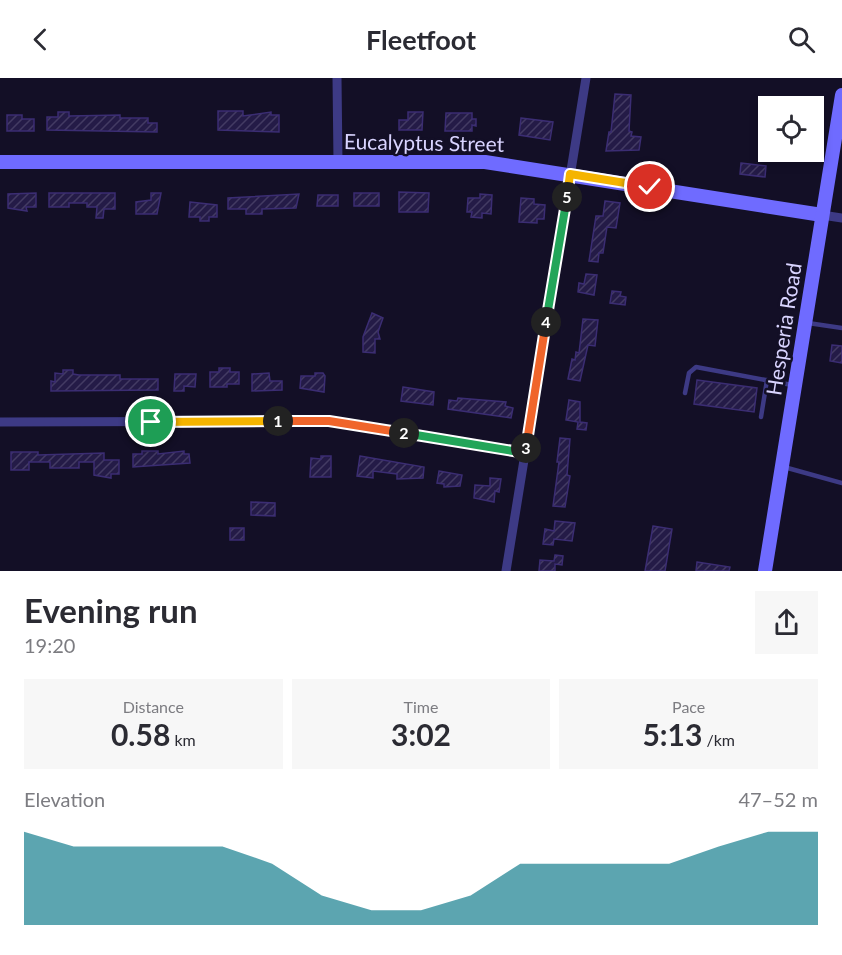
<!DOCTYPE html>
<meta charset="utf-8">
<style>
:root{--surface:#fff;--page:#f7f7f7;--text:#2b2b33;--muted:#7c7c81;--accent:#187f8f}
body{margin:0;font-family:Lato,sans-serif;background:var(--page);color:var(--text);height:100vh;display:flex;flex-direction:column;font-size:22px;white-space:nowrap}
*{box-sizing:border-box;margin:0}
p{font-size:20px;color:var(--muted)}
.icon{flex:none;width:33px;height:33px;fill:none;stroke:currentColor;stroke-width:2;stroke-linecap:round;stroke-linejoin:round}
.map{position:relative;height:493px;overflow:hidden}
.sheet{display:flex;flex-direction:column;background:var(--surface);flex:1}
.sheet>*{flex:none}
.buttons{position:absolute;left:758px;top:18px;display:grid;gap:12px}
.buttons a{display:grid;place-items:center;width:66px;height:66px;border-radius:0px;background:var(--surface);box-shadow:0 3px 9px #0003;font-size:30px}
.pin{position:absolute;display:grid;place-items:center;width:51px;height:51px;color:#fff;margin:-26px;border:3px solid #fff;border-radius:50%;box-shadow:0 2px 6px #0007}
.km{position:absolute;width:30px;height:30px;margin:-15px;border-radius:50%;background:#222;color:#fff;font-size:16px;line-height:30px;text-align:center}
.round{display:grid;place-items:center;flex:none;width:63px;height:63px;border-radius:0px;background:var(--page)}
.headline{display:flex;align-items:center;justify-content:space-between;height:102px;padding:0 24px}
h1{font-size:33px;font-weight:700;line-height:45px}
.metrics{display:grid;grid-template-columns:repeat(3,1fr);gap:9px;height:102px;padding:6px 24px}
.metrics div{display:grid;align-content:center;border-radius:0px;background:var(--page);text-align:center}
.metrics b{font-size:30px;font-weight:700}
.metrics small{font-size:16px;font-weight:400}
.metrics p{font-size:16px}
.chart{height:168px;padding:12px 24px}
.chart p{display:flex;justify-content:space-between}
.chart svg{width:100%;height:108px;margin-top:6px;fill:var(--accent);opacity:.7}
header{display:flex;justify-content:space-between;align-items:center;height:78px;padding:0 24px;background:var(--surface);font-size:27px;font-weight:700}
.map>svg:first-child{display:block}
.building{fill:url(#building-hatch);stroke:#3b2d73;stroke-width:1.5}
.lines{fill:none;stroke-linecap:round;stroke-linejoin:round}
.lane{stroke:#3d3a85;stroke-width:4.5}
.street{stroke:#3d3a85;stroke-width:9}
.secondary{stroke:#6f6bff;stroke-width:14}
.split-1-casing{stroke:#fff;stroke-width:12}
.split-2-casing{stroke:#fff;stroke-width:12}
.split-3-casing{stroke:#fff;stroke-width:12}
.split-4-casing{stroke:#fff;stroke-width:12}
.split-5-casing{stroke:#fff;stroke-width:12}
.split-6-casing{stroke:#fff;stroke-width:12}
.split-1{stroke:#f5b400;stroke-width:8}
.split-2{stroke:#f0652b;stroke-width:8}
.split-3{stroke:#22a559;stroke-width:8}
.split-4{stroke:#f0652b;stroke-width:8}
.split-5{stroke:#22a559;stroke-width:8}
.split-6{stroke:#f5b400;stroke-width:8}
.labels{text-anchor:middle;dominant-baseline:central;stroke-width:5;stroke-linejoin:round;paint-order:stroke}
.street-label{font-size:21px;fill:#d9d4ff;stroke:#130f26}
</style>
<header><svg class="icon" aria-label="back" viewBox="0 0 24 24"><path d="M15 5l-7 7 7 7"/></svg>Fleetfoot<svg class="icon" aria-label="search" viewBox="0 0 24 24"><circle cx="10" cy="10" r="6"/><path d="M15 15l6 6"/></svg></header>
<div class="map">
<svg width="842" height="493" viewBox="0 0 842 493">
<defs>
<pattern id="building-hatch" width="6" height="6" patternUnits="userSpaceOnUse" patternTransform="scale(1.5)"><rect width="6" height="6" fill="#241b47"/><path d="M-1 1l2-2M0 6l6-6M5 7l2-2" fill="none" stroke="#433b63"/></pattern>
</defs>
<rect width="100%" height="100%" fill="#130f26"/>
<g class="building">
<polygon points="615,16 631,17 629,53 632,54 631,58 641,59 639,72 606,73 609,54 611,54"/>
<polygon points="218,33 243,33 243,38 271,34 271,37 279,37 279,54 218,52"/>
<polygon points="58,34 69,34 69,38 120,37 120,40 148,40 148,45 157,45 157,54 47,52 47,39 58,39"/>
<polygon points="408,34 423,34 422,52 399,52 399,42 408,42"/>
<polygon points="446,35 472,35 472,41 476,41 476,48 472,47 472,53 445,53"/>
<polygon points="7,37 22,37 22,41 34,41 34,53 7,53"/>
<polygon points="521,40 553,44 550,62 519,57"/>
<polygon points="741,85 766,88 765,99 740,96"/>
<polygon points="399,114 429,115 428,134 399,134"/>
<polygon points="36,115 36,129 26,129 27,133 8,130 8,116"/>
<polygon points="49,115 115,115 115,131 104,131 103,140 96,140 97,129 87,129 87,125 69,125 69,129 49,129"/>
<polygon points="151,115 161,115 157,136 136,136 136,124 151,122"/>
<rect x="354" y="115" width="25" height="13"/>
<polygon points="299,116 296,130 262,131 262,136 246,136 246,131 228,131 228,120"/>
<polygon points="480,116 492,117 491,136 482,135 482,140 471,139 472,134 467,134 468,120 480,120"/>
<polygon points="318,117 338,117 338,128 317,128"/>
<polygon points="521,120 534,121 534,126 545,127 544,141 537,141 537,145 519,144"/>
<polygon points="605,123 620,125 616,150 607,149 603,175 599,175 598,184 589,183 596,138 603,138"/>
<polygon points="190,124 217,127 217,139 209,139 209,143 200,143 200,139 189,139"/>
<polygon points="586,196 597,197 594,217 578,214 579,205 584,206"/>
<polygon points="612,213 621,214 620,218 626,219 625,227 610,225"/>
<polygon points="372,235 383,240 378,254 380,261 375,261 375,275 363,274 363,259"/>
<polygon points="583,241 598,242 595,268 588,267 580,303 568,301 572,281 575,282 576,274 579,275"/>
<polygon points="832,267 842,268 842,285 830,283"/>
<polygon points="219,290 230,290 230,294 239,294 239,306 227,306 227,309 210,309 210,294 219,294"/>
<polygon points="63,292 73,292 73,296 79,297 120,297 120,301 158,301 158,312 51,313 51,303 55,304 55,295 63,296"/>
<polygon points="269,295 270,303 282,303 282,312 252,313 252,296"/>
<polygon points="315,295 323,295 325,298 324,314 300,310 301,298 315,298"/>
<polygon points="175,296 196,296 195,309 184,308 184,313 174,313"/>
<polygon points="697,302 757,310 754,334 694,326"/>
<polygon points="403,309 434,314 433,327 401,323"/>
<polygon points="458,320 506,324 505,328 513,330 511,340 448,331 449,322 457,323"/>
<polygon points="569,322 580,324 580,344 587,345 586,352 577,351 578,344 566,342"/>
<polygon points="560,360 570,361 567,397 570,398 565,429 553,428 559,384 557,384"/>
<polygon points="142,373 158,373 158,376 184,373 184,376 189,376 190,385 133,389 133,376 142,376"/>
<polygon points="11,374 38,374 38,377 104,375 104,382 119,382 119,396 111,396 111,400 94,397 94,384 79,384 79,390 50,390 50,384 29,384 29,392 11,392"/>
<polygon points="321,378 331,378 331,399 310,399 311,380 321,381"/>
<polygon points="360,378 424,389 423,400 397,401 397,396 373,393 373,400 357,398"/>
<polygon points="439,393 462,397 460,408 444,409 444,406 437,405"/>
<polygon points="490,400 501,401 499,414 495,413 494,424 474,420 475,407 490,408"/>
<polygon points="251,424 275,425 275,438 251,437"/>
<polygon points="555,443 575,445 572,463 554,461 553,467 543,466 545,451 554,453"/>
<polygon points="653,448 672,451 665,493 645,493"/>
<rect x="230" y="450" width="14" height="12"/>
<polygon points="555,477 563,478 562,487 555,486 555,493 539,493 540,482 554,483"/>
<polygon points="697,484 730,489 729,493 696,493"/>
</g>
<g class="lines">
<g class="lane">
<polyline points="808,245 842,250"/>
<polyline points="685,315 689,295 696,289 792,307"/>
<polyline points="761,339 767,302"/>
<polyline points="784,389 842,405"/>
</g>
<g class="street">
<polyline points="337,0 338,84"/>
<polyline points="822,137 842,140"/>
<polyline points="0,344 329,343 525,375"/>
<polyline points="506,493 586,0"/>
</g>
<g class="secondary">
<polyline points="0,84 485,84 822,137"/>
<polyline points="765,493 842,17"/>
</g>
</g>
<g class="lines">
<defs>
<polyline id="split-1" points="151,344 278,343"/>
<polyline id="split-2" points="278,343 329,343 404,355"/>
<polyline id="split-3" points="404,355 525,375 526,370"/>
<polyline id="split-4" points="526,370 546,244"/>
<polyline id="split-5" points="546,244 567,119"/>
<polyline id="split-6" points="567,119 570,96 650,109"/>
</defs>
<use href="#split-1" class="split-1-casing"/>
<use href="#split-2" class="split-2-casing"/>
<use href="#split-3" class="split-3-casing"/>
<use href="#split-4" class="split-4-casing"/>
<use href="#split-5" class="split-5-casing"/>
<use href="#split-6" class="split-6-casing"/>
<use href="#split-1" class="split-1"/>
<use href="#split-2" class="split-2"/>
<use href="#split-3" class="split-3"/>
<use href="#split-4" class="split-4"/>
<use href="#split-5" class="split-5"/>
<use href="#split-6" class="split-6"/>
</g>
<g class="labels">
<g class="street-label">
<text transform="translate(424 64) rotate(1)">Eucalyptus Street</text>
<text transform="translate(783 251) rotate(-81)">Hesperia Road</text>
</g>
</g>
</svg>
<div class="buttons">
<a><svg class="icon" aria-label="locate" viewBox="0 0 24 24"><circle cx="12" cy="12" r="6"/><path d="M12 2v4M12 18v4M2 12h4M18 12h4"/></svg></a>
</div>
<div class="pin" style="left:151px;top:344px;background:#1e9e55"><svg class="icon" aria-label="arrive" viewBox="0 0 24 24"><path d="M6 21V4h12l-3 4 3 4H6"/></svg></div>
<div class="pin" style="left:650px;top:109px;background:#d93025"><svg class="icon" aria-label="check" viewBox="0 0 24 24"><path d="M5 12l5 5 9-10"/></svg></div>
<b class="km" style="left:278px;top:343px">1</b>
<b class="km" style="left:404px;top:355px">2</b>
<b class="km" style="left:526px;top:370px">3</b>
<b class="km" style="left:546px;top:244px">4</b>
<b class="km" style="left:567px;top:119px">5</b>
</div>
<section class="sheet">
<div class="headline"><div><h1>Evening run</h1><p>19:20</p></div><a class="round"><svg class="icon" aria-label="share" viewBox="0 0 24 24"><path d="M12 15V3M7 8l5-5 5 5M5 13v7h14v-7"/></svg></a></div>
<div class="metrics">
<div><p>Distance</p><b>0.58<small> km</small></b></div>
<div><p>Time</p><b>3:02</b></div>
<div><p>Pace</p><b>5:13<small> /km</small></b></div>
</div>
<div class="chart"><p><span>Elevation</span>47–52 m</p>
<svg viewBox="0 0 160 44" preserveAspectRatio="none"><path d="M0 44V6L10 12L20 12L30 12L40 12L50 19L60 32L70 38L80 38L90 32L100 19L110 19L120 19L130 19L140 12L150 6L160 6V44z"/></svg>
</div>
</section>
